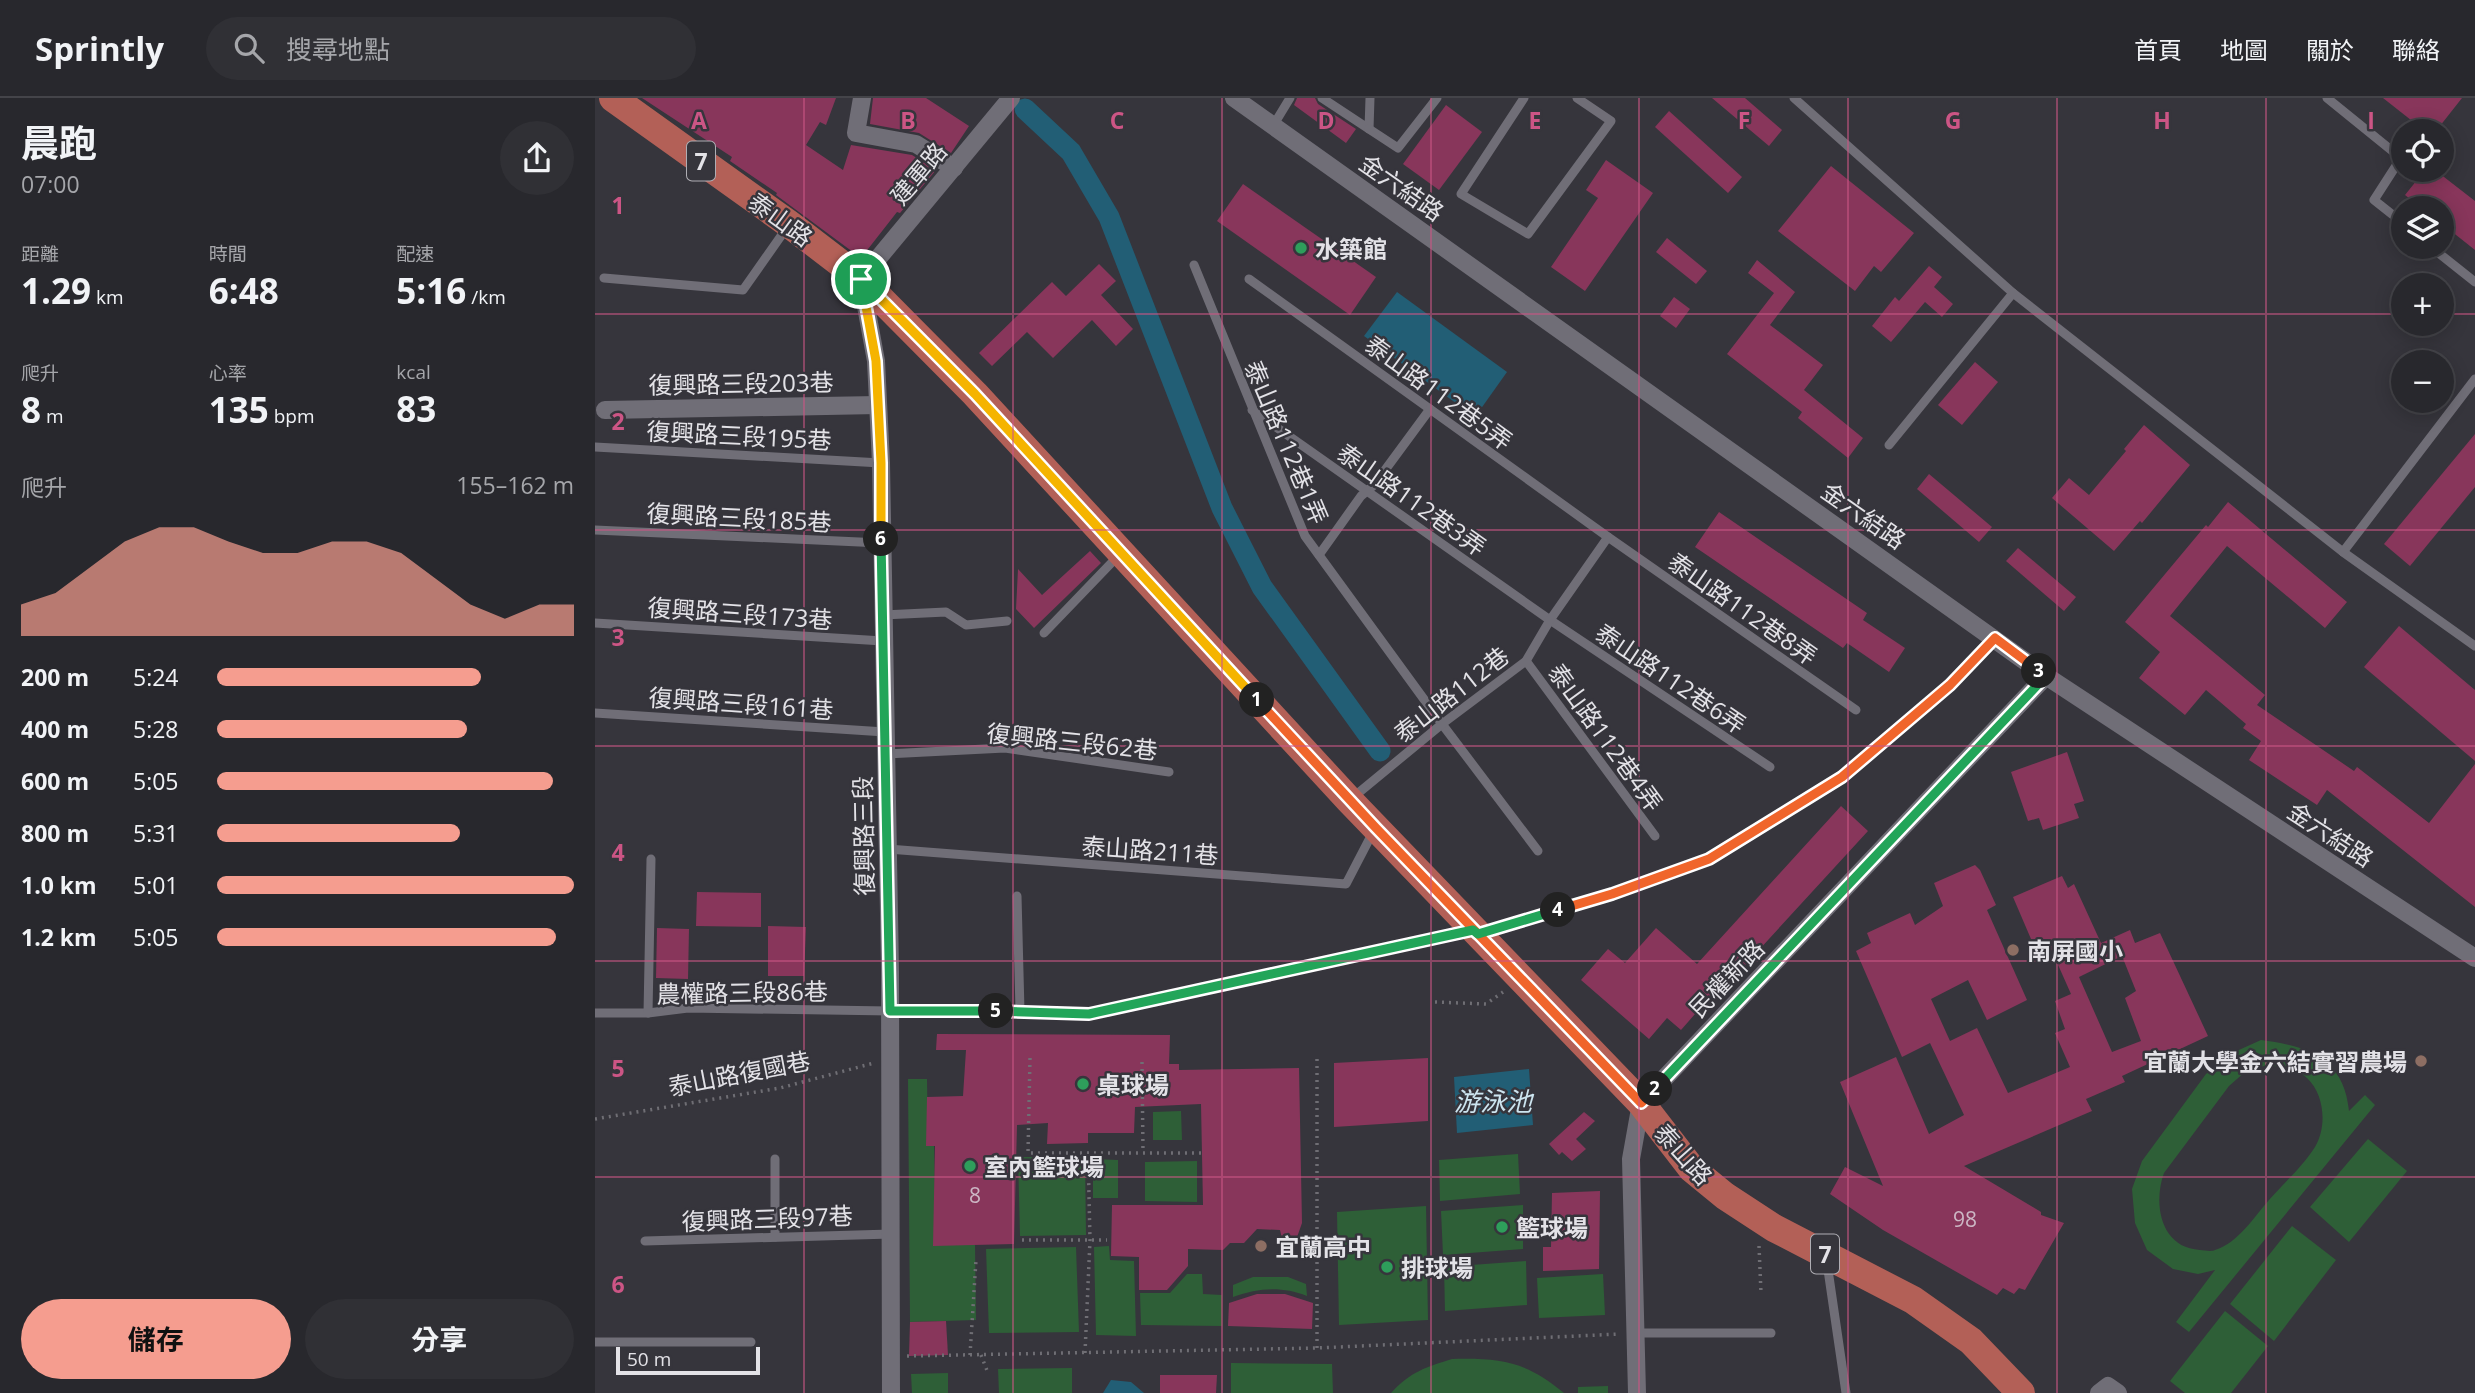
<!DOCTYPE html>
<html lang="zh-TW">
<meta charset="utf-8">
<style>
:root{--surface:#28282d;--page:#303035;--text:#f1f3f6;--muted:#a5a6aa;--line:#444449;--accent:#f59d8f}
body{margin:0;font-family:"Open Sans","Noto Sans TC",sans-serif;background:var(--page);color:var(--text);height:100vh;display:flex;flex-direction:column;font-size:26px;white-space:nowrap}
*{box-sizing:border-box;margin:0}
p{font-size:23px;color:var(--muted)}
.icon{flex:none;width:38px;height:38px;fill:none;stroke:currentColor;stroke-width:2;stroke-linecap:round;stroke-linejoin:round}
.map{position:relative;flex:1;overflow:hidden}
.drawer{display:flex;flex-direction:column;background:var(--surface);width:595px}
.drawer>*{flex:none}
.fabs{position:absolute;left:1796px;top:21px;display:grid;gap:14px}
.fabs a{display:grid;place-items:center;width:63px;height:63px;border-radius:50%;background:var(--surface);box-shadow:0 4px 18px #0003,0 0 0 2px var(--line);font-size:35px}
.scale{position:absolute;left:21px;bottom:18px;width:144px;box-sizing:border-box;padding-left:7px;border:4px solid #e3e2e7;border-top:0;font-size:19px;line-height:24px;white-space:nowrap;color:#e3e2e7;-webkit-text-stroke:5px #36353c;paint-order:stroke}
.pin{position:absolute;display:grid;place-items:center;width:60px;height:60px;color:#fff;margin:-30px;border:4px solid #fff;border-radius:50%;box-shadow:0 2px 7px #0007}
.km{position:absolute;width:35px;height:35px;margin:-18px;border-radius:50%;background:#222;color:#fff;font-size:19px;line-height:35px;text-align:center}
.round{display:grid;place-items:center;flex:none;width:74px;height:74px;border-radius:37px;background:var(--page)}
.summary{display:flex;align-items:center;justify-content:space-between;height:119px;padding:0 21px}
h1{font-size:38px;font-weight:700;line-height:52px}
.figures{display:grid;grid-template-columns:repeat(3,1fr);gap:10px;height:119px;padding:7px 21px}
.figures div{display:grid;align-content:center}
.figures b{font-size:35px;font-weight:700}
.figures small{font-size:19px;font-weight:400}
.figures p{font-size:19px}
.chart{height:196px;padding:14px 21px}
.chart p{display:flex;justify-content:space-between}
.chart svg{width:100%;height:126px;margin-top:7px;fill:var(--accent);opacity:.7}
.cta{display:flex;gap:14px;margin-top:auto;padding:14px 21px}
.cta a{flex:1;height:80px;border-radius:42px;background:var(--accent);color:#111;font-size:28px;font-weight:700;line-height:80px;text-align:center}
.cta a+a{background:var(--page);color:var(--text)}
ul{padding:0 21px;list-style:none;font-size:23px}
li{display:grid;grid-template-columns:112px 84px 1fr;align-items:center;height:52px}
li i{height:18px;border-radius:9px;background:var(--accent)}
header{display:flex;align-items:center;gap:42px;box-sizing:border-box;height:98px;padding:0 35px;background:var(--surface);border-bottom:2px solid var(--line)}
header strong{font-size:33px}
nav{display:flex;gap:38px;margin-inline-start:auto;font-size:24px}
.search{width:490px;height:63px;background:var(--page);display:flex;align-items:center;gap:18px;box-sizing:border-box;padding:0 24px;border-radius:38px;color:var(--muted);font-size:26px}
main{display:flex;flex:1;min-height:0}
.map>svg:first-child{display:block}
.green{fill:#2e5f37;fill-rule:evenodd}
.water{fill:#225e75}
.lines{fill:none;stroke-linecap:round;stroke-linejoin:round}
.canal{stroke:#225e75;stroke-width:21}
.building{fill:#88365b;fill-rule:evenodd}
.path{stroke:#6f6e74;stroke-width:3.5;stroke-dasharray:2 5;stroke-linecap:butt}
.service{stroke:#706e77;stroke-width:9}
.minor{stroke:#706e77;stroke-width:18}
.primary{stroke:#b36057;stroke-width:28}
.split-1-casing{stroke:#fff;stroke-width:14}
.split-2-casing{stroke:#fff;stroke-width:14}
.split-3-casing{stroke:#fff;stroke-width:14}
.split-4-casing{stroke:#fff;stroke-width:14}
.split-5-casing{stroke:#fff;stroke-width:14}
.split-6-casing{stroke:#fff;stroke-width:14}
.split-7-casing{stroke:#fff;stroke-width:14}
.split-1{stroke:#f5b400;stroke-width:9}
.split-2{stroke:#f0652b;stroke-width:9}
.split-3{stroke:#22a559;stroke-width:9}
.split-4{stroke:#f0652b;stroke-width:9}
.split-5{stroke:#22a559;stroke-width:9}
.split-6{stroke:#22a559;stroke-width:9}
.split-7{stroke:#f5b400;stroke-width:9}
.grid{fill:none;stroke:#cc5585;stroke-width:2;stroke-opacity:0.55}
.leisure-dot{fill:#2e9e5b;stroke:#36353c;stroke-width:2.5}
.education-dot{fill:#8d6e63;stroke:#36353c;stroke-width:2.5}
.labels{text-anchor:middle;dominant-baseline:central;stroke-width:5;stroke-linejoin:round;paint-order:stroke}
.number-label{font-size:21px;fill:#ccb7c4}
.shield{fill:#36353c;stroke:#afaeb4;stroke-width:2}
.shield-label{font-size:23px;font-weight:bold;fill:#e3e2e7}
.street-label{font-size:24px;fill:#e3e2e7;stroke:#36353c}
.poi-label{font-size:24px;font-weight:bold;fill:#e3e2e7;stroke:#36353c;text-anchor:start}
.water-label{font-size:26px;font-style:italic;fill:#cde5f0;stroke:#36353c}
.grid-label{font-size:23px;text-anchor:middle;font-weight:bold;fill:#cc5585;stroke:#36353c;stroke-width:5;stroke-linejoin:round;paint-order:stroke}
</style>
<header>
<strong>Sprintly</strong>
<div class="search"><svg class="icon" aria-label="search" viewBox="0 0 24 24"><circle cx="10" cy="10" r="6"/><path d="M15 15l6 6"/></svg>搜尋地點</div>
<nav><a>首頁</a><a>地圖</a><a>關於</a><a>聯絡</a></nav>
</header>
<main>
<section class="drawer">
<div class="summary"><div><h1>晨跑</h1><p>07:00</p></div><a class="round"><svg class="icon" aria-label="share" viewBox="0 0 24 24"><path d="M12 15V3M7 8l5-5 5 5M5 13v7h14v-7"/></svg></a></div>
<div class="figures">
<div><p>距離</p><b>1.29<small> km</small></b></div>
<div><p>時間</p><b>6:48</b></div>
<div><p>配速</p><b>5:16<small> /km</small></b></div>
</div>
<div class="figures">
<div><p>爬升</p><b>8<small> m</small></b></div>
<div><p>心率</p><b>135<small> bpm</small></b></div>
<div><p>kcal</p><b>83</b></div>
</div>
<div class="chart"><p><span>爬升</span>155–162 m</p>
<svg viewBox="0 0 160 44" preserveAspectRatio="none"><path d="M0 44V33L10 29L20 20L30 11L40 6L50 6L60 11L70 15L80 15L90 11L100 11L110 15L120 24L130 33L140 38L150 33L160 33V44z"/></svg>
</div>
<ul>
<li><b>200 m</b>5:24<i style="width:74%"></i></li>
<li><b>400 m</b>5:28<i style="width:70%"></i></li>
<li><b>600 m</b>5:05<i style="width:94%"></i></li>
<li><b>800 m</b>5:31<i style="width:68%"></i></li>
<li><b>1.0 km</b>5:01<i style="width:100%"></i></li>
<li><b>1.2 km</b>5:05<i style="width:95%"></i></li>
</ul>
<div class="cta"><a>儲存</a><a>分享</a></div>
</section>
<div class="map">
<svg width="1880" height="1295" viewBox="0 0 1880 1295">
<rect width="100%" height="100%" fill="#36353c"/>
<g class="green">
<path d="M1666 942C1713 948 1749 960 1754 1013L1770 997 1780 1007 1594 1234 1581 1224 1620 1172 1603 1176 1578 1171 1552 1152 1540 1125 1537 1091 1547 1063 1611 976 1635 956ZM1672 967C1685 969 1703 971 1712 980 1730 997 1732 1029 1720 1049 1708 1068 1689 1085 1674 1102 1659 1119 1643 1145 1620 1152 1616 1154 1609 1152 1605 1152 1565 1150 1558 1105 1569 1075L1634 988 1650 974Z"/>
<polygon points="313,981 332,981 333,1044 339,1046 341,1145 380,1146 381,1222 315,1224"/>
<polygon points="586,1013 587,1042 558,1042 558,1014"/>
<polygon points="1773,1041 1812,1073 1754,1144 1715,1109"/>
<polygon points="923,1056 925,1096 845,1103 844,1062"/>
<polygon points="490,1059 491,1137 425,1138 423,1059"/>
<polygon points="498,1061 523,1062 523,1100 498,1100"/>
<polygon points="602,1063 602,1104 550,1103 550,1064"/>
<polygon points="928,1107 928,1151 848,1157 846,1113"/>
<polygon points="831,1108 833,1222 744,1227 742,1114"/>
<polygon points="1697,1128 1741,1162 1679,1243 1635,1206"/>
<polygon points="514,1148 515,1162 539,1163 541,1238 501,1237 499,1149"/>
<polygon points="481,1149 484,1234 394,1235 391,1151"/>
<polygon points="931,1163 932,1207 850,1213 849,1169"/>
<polygon points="592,1176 607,1176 608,1196 627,1197 627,1228 546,1227 545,1195 575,1195"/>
<polygon points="1008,1176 1010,1217 944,1220 942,1180"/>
<path d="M658 1179H693L711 1186 712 1198C686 1188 664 1190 638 1199V1187Z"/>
<polygon points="1630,1213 1673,1248 1636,1295 1590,1295 1575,1283"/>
<path d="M857 1261C906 1260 930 1263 969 1295H796C815 1274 831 1269 857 1261Z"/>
<polygon points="636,1265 737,1266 738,1295 636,1295"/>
<polygon points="477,1270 477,1295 404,1295 403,1271"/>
<polygon points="353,1275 353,1295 317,1295 316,1276"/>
<polygon points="1013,1288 1013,1295 983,1295 983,1289"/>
</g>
<g class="water">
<polygon points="802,194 912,274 880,319 769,238"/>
<polygon points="934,971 938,1027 862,1035 859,979"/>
<polygon points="516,1282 536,1284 549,1295 508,1295"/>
</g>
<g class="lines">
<polyline class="canal" points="430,11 476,54 514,119 627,410 667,489 785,653"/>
</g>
<g class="building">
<polygon points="47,0 241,0 231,27 225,24 211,47 248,72 256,47 317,57 341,72 305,115 302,114 266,160 181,97 182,95 135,63 137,59"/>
<polygon points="278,0 331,0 374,28 356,55 324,35 275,26"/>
<polygon points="702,0 720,0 723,6 761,31 751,45 699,7"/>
<polygon points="1117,0 1150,0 1187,32 1174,48"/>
<polygon points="1788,0 1867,0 1841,33 1815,33 1821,26"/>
<polygon points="851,7 887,34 844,92 808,66"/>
<polygon points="1074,13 1147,79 1133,95 1060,29"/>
<polygon points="1011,62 1058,95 990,193 956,169 1003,100 991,92"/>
<polygon points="1236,68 1319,135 1286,174 1279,168 1260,193 1183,133"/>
<polygon points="1830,72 1840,72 1880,103 1880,152 1846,125 1846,110 1827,110 1810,97"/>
<polygon points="648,86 781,179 755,217 622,123"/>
<polygon points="1072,140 1112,173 1101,186 1061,154"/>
<polygon points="1162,162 1200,194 1175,227 1228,267 1209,292 1268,340 1253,360 1203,320 1207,314 1132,256 1179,195 1153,175"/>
<polygon points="504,166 521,183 506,197 538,231 521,248 497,222 458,260 432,234 397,268 384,255 457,184 471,198"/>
<polygon points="1334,168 1347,179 1339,189 1358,206 1347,219 1330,204 1296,244 1277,228 1300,199 1304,203"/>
<polygon points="1079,199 1095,211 1081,230 1065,218"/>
<polygon points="1380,264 1403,284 1367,327 1343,307"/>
<polygon points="1549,327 1595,367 1547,425 1545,423 1519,453 1457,400 1474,380 1494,397 1531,353 1529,351"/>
<polygon points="1880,336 1880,389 1815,468 1789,446"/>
<polygon points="1334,376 1397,429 1384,444 1322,391"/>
<polygon points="1633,404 1752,504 1730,530 1632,448 1575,518 1670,597 1662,607 1759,673 1762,669 1834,725 1880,666 1880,809 1732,692 1722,707 1654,662 1666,643 1648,630 1651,626 1611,592 1590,617 1544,580 1565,554 1530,524 1611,427 1613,429"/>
<polygon points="1124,414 1272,515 1268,522 1310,550 1294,574 1252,545 1248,550 1100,449"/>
<polygon points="1423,450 1481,499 1469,513 1411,463"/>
<polygon points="495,453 506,465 439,530 421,511 423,471 447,497"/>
<polygon points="1804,528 1880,592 1880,663 1769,569"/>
<polygon points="1472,654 1489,703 1479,706 1484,720 1448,732 1444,720 1433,723 1416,674"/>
<polygon points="1246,708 1273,733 1140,878 1136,875 1086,932 1072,920 1054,941 986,882 1013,851 1030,865 1061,830 1102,866"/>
<path d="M1380 767 1385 772 1401 807 1392 812 1432 902 1392 922 1373 882 1336 901 1355 943 1382 930 1413 995 1475 969 1460 935 1470 931 1460 903 1476 896 1452 842 1439 848 1418 799 1467 778 1473 790 1479 786 1506 845 1535 832 1540 845 1565 835 1613 938 1527 978 1530 984 1491 1001 1497 1013 1369 1068 1446 1114V1117L1469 1125 1430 1192 1424 1190 1419 1196 1408 1190 1402 1197 1288 1132 1235 1096 1250 1069 1288 1088 1245 984 1301 959 1334 1036 1369 1017 1335 945 1307 959 1261 853 1276 845 1272 835 1315 815 1320 827 1348 808 1339 785ZM1527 858 1541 893 1530 900 1546 943 1517 954 1484 879Z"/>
<polygon points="102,794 166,795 166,829 101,828"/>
<polygon points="173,828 211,829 209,878 173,878"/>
<polygon points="62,830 94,831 93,881 61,880"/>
<polygon points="342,936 575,937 574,966 584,966 584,972 704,970 707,1125 700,1145 688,1145 685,1132 662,1131 649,1145 635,1145 628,1152 593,1151 593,1168 572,1192 544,1192 544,1159 516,1158 517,1107 608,1107 606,1006 540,1009 539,1035 493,1035 493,1045 452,1046 453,1025 422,1027 419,1146 338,1148 340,1048 331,1048 332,999 368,998 371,952 341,952"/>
<polygon points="833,960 833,1023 739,1029 739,965"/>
<polygon points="989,1014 1000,1023 981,1041 991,1051 977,1063 967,1054 964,1057 954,1046"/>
<polygon points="1005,1093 1004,1171 948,1173 948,1149 956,1149 957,1095"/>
<polygon points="662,1196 690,1196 718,1205 717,1231 633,1228 634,1205"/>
<polygon points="351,1223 353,1257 314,1258 315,1224"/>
<polygon points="565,1277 622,1277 621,1295 565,1295"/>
</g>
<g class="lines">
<g class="path">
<polyline points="1029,791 1114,761 1246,679 1355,587 1386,555"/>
<polyline points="840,904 891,906 908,894"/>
<polyline points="435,960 433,1055 607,1055"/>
<polyline points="547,964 548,1055"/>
<polyline points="0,1021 185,990 279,965"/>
<polyline points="427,1142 512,1142"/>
<polyline points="1164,1148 1166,1195"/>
<polyline points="722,1250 722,960"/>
<polyline points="490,1255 495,1142 493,1055"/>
<polyline points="375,1257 381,1162"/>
<polyline points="386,1257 393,1275"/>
<polyline points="312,1258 722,1250 1025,1236"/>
</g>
<g class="service">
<polyline points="727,0 774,31 775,0"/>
<polyline points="929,0 866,96 933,136 1016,23 982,0"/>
<polyline points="1199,0 1418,195"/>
<polyline points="1732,0 1806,60 1779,102 1808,125"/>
<polyline points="678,28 695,0"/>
<polyline points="774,31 803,50 842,0"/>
<polyline points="1836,149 1880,184"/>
<polyline points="599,167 710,438 847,626 943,753"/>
<polyline points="9,180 148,192 193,128"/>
<polyline points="654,181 1013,439 1261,612"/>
<polyline points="657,312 955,522 1175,669"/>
<polyline points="1294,347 1418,195 1748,454 1880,548"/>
<polyline points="0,349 286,365"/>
<polyline points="0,432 286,445"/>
<polyline points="1748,454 1880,281"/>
<polyline points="724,457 766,398 779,387 835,311"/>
<polyline points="288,517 351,514 371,527 412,523"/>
<polyline points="0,525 288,543"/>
<polyline points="449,535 523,458"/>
<polyline points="931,563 1060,738"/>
<polyline points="0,615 290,634"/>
<polyline points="291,656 410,650 574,674"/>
<polyline points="756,701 847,626 931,563 955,522 1013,439"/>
<polyline points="293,751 751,786 778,734"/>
<polyline points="422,798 425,913"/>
<polyline points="888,835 1017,796"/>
<polyline points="0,915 53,915 93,910 494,916 874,833"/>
<polyline points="53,915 56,761"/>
<polyline points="180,1139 180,1061"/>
<polyline points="50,1143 296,1136"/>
<polyline points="1232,1165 1251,1295"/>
<polyline points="1041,1235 1176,1235"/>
<polyline points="0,1244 156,1244"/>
</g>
<g class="minor">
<polyline points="267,0 261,35 321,46 359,70"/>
<polyline points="639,0 1451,578 1880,860"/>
<polyline points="10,312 283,307"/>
<polyline points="296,1295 295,873 286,365 281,263 266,181 416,0"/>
<polyline points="1042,1295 1036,1061 1046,1005 1451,578"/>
<polyline points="1504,1295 1513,1288 1523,1295"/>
</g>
<polyline class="primary" points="18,0 194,126 266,181 380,296 754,702 1046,1005 1097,1071 1130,1098 1179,1130 1318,1202 1376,1243 1426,1295"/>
</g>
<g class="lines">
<defs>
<polyline id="split-1" points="266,181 380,296 662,602"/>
<polyline id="split-2" points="662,602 781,730 1046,1005 1060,991"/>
<polyline id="split-3" points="1060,991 1451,578 1444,573"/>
<polyline id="split-4" points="963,812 1017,796 1114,761 1247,679 1355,587 1400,540 1444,573"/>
<polyline id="split-5" points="401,913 494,916 878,832 883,836 963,812"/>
<polyline id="split-6" points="286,441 295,913 401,913"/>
<polyline id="split-7" points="266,181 281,263 286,365 286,441"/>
</defs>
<use href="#split-1" class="split-1-casing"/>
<use href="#split-2" class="split-2-casing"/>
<use href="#split-3" class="split-3-casing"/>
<use href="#split-4" class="split-4-casing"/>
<use href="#split-5" class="split-5-casing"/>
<use href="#split-6" class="split-6-casing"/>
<use href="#split-7" class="split-7-casing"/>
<use href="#split-1" class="split-1"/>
<use href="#split-2" class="split-2"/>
<use href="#split-3" class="split-3"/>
<use href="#split-4" class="split-4"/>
<use href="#split-5" class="split-5"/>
<use href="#split-6" class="split-6"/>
<use href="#split-7" class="split-7"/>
</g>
<path class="grid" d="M209 0V1295M418 0V1295M627 0V1295M836 0V1295M1044 0V1295M1253 0V1295M1462 0V1295M1671 0V1295M0 216H1808M1846 216H1880M0 432H1880M0 648H1880M0 863H1880M0 1079H1880"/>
<g class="leisure-dot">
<circle cx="706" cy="150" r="7"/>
<circle cx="488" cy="986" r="7"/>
<circle cx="375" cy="1068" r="7"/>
<circle cx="907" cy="1129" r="7"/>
<circle cx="792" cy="1169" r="7"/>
</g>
<g class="education-dot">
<circle cx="1418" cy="852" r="7"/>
<circle cx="1826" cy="963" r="7"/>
<circle cx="666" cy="1148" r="7"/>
</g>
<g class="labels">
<g class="number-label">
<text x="380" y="1097">8</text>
<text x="1370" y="1121">98</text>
</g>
<g class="shield">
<rect x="92" y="43.5" width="28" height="39" rx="5"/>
<rect x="1216" y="1136.5" width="28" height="39" rx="5"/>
</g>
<g class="shield-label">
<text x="106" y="63">7</text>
<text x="1230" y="1156">7</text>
</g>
<g class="street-label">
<text transform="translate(323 75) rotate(-50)">建軍路</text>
<text transform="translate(807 89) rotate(35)">金六結路</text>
<text transform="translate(186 121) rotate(36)">泰山路</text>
<text transform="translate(146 285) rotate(-1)">復興路三段203巷</text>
<text transform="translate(844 294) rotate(36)">泰山路112巷5弄</text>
<text transform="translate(144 337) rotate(3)">復興路三段195巷</text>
<text transform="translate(692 344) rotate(67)">泰山路112巷1弄</text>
<text transform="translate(817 401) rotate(35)">泰山路112巷3弄</text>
<text transform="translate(1269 417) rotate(35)">金六結路</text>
<text transform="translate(144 419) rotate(3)">復興路三段185巷</text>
<text transform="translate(1148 510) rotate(35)">泰山路112巷8弄</text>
<text transform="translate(145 515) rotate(4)">復興路三段173巷</text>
<text transform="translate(1076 580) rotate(34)">泰山路112巷6弄</text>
<text transform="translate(856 596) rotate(-38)">泰山路112巷</text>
<text transform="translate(146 605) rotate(4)">復興路三段161巷</text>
<text transform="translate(1011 639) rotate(54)">泰山路112巷4弄</text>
<text transform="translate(477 643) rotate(6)">復興路三段62巷</text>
<text transform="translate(1736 736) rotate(33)">金六結路</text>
<text transform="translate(268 738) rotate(-91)">復興路三段</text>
<text transform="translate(555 752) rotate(4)">泰山路211巷</text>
<text transform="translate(1131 880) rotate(-46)">民權新路</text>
<text transform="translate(147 894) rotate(-1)">農權路三段86巷</text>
<text transform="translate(144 975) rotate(-11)">泰山路復國巷</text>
<text transform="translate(1089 1056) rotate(48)">泰山路</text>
<text transform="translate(172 1120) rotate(-2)">復興路三段97巷</text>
</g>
<g class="poi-label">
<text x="720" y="150">水築館</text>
<text x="1432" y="852">南屏國小</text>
<text x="1812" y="963" text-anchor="end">宜蘭大學金六結實習農場</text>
<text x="502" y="986">桌球場</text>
<text x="389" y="1068">室內籃球場</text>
<text x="921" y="1129">籃球場</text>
<text x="680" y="1148">宜蘭高中</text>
<text x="806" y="1169">排球場</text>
</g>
<g class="water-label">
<text x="898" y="1003">游泳池</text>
</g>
</g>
<g class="grid-label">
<text x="104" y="31">A</text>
<text x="313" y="31">B</text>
<text x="522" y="31">C</text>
<text x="731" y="31">D</text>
<text x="940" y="31">E</text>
<text x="1149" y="31">F</text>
<text x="1358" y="31">G</text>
<text x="1567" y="31">H</text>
<text x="1776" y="31">I</text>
<text x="23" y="116">1</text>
<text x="23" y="332">2</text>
<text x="23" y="548">3</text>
<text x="23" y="763">4</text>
<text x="23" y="979">5</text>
<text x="23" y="1195">6</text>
</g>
</svg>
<div class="fabs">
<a><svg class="icon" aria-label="locate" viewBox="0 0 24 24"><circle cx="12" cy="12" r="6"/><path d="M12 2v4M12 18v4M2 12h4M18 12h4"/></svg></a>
<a><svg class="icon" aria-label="layers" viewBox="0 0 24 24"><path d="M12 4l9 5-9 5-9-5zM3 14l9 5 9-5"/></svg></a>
<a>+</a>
<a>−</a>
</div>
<div class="scale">50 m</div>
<div class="pin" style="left:266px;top:181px;background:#1e9e55"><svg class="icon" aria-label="arrive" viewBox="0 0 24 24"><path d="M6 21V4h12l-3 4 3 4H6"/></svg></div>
<b class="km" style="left:662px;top:602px">1</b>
<b class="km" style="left:1060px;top:991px">2</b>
<b class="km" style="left:1444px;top:573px">3</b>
<b class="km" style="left:963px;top:812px">4</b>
<b class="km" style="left:401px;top:913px">5</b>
<b class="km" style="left:286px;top:441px">6</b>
</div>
</main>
